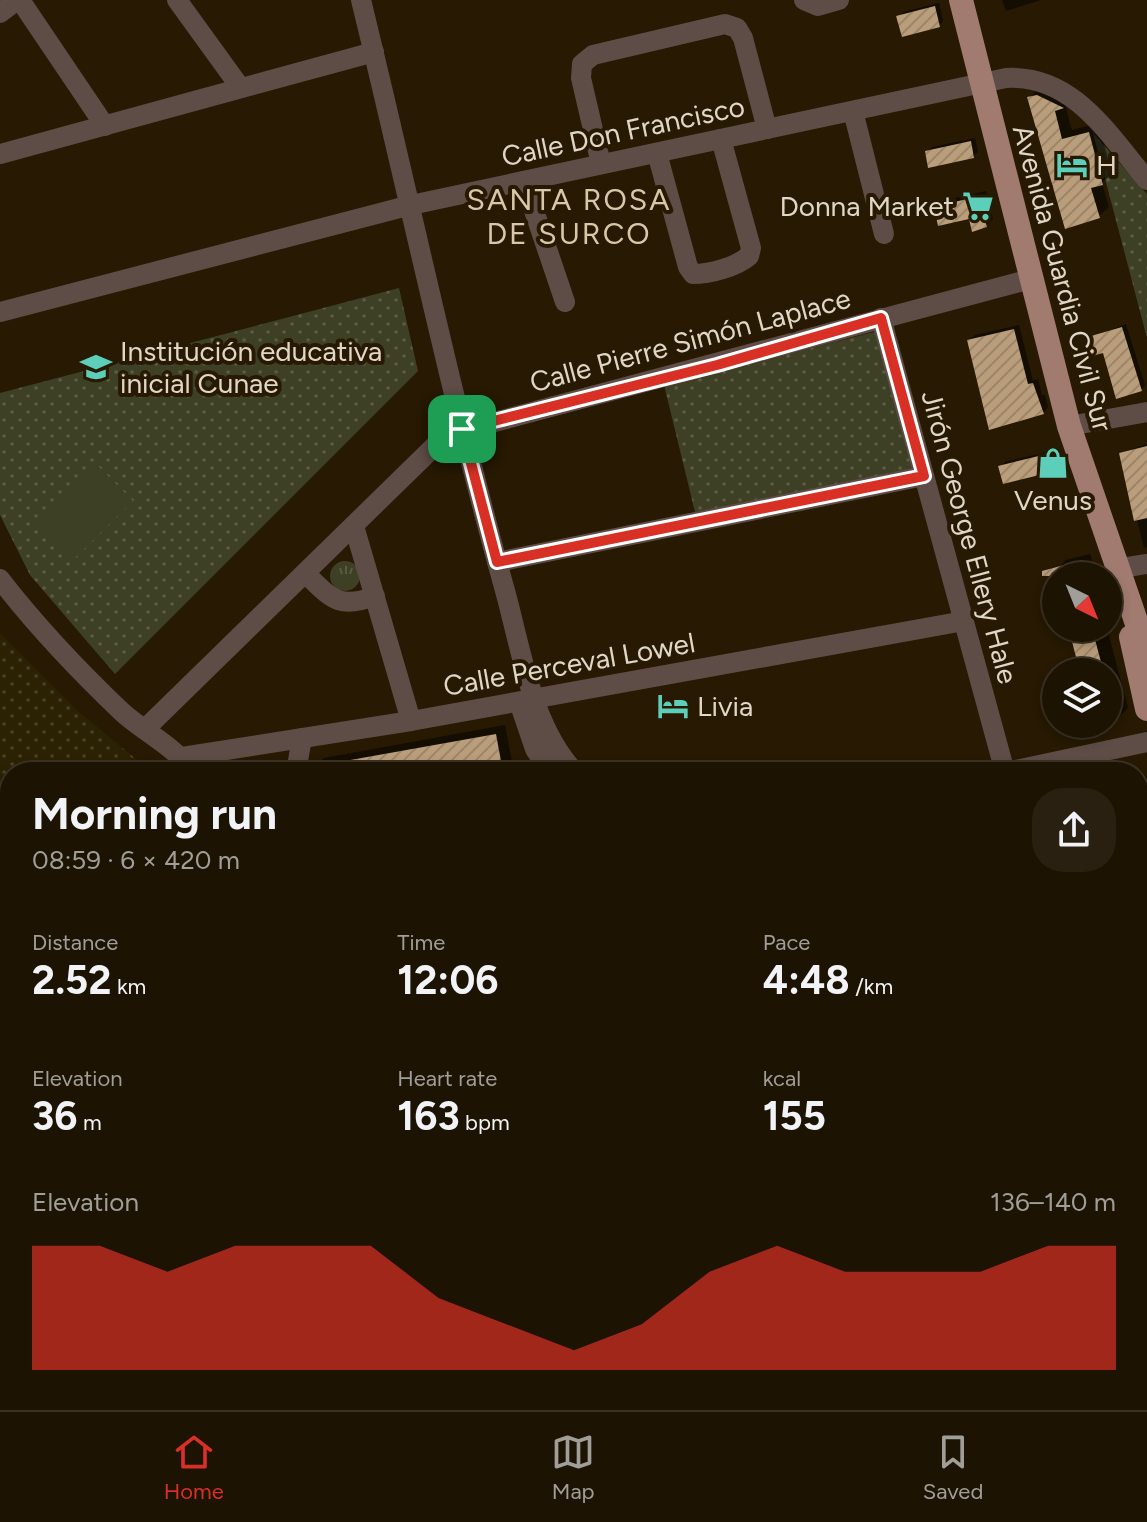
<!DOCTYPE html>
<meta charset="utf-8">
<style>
:root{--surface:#1d1302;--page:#2a2011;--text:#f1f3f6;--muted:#a09e99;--line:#3b3224;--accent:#d93025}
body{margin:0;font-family:Figtree,sans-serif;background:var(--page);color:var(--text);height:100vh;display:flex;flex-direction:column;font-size:30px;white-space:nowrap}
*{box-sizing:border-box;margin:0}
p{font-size:26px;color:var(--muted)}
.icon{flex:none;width:44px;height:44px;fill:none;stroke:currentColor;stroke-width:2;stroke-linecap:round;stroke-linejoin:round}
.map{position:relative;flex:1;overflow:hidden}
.side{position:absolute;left:0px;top:762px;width:1148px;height:648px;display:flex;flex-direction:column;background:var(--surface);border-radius:32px 32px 0 0;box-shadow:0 4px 12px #0003,0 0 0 2px var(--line)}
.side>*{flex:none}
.needle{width:52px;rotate:137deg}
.tools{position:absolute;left:1042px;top:562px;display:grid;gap:16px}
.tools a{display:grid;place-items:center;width:80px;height:80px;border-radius:50%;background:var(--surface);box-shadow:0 4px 12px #0003,0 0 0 2px var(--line);font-size:40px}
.pin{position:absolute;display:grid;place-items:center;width:68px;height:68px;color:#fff;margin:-34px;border-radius:16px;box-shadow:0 4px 12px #0006}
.round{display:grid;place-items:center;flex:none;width:84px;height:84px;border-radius:32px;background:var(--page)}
.head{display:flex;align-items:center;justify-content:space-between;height:136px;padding:0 32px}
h1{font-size:44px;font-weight:700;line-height:60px}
.stats{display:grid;grid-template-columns:repeat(3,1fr);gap:12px;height:136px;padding:8px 32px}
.stats div{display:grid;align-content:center}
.stats b{font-size:40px;font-weight:700}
.stats small{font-size:22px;font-weight:400}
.stats p{font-size:22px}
.chart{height:224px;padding:16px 32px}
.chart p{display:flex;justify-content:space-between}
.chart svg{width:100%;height:144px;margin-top:8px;fill:var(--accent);opacity:.7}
.tabs{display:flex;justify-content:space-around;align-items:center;height:112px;border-top:2px solid var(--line);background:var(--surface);font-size:22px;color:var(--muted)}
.tabs a{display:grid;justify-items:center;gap:4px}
.tabs .selected{color:var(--accent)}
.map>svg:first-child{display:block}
.grass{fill:url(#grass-tufts)}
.sand{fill:url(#sand-dots)}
.park{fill:url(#park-dots)}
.garden{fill:#3d4024}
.shadow{fill:#0007}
.building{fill:url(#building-hatch)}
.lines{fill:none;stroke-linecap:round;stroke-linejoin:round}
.minor{stroke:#5e4c46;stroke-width:20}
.major{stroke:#a17b70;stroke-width:24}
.route-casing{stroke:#fff;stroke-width:16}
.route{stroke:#d93025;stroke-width:10}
.labels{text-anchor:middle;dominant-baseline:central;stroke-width:8;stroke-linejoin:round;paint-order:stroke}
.street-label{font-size:28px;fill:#e0d7c8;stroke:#271902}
.poi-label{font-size:28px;fill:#e0d7c8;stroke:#271902;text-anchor:start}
.neighbourhood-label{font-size:30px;letter-spacing:2px;fill:#d9c7aa;stroke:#271902}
</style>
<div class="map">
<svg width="1147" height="1410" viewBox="0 0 1147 1410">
<defs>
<pattern id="grass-tufts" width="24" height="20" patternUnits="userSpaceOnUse" patternTransform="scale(2)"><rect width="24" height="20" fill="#3d4024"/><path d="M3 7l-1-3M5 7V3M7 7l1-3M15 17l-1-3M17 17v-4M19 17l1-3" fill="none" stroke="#595b42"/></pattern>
<pattern id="sand-dots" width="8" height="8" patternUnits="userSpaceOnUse" patternTransform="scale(2)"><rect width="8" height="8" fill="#2a2202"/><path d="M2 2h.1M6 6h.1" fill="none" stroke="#494125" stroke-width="1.8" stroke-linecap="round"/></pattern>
<pattern id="park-dots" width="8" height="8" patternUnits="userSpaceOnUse" patternTransform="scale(2)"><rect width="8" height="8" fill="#3d4024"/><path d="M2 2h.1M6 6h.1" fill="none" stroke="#595b42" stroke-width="1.8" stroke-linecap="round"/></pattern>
<pattern id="building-hatch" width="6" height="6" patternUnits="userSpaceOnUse" patternTransform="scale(2)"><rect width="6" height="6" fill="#ba9d7a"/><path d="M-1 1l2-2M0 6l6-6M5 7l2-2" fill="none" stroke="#9c866a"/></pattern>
</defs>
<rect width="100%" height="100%" fill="#271902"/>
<circle class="grass" cx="345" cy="576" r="15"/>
<polygon class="sand" points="0,633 80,713 152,772 10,772 10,1400 574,1400 576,1410 0,1410"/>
<g class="park">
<polygon points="1093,133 1147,194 1147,338"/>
<polygon points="399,288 418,371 115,674 30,575 0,515 0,393"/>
<polygon points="878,331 914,473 695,512 664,385"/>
<polygon points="1138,932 1147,942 1147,1081 1138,1091"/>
<polygon points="655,1400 871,1400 873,1410 658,1410"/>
</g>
<polygon class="garden" points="93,461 133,501 73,560 34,520"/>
<g class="shadow">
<polygon points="1002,0 1041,0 1006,11"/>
<polygon points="939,3 943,21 939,26 899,17 903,12"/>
<polygon points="1039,88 1065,105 1072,130 1098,123 1112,173 1102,183 1109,207 1099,216 1030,98"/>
<polygon points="975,138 978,152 973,156 927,152 932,147"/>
<polygon points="986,191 993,219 986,226 970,216 936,208 943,201"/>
<polygon points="1126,324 1145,385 1141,390 1105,350 1086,339"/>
<polygon points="1019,325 1033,381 1038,379 1042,395 1045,395 1048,407 1043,413 969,340 975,335"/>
<polygon points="1147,444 1147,547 1144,548 1121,453"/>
<polygon points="1059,449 1063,464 1059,468 1001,467 1005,462"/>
<polygon points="1090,554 1094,568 1086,575 1060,576 1058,568 1066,560"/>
<polygon points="1079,628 1107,628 1128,708 1116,720 1108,722 1108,672 1086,672 1073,659 1077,655 1073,634"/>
<polygon points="505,725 514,772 315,772 314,768 324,758"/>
</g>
<g class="building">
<polygon points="935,6 940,27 902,37 896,16"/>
<polygon points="1037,95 1064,108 1055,111 1062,139 1089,132 1103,185 1091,188 1100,218 1065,229 1027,97"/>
<polygon points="971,141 974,158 928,168 925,151"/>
<polygon points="979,196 987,227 972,232 969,219 938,226 934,207"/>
<polygon points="1122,327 1142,391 1116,399 1103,353 1089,357 1084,338"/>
<polygon points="1014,329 1028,384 1033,383 1044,414 989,430 967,340"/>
<polygon points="1147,446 1147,518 1134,521 1119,453"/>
<polygon points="1055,452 1060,470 1003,484 998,466"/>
<polygon points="1083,560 1087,576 1042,576 1042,571"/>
<polygon points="1092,628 1102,666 1074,672 1071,659 1076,657 1070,634"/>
<polygon points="496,734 503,772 328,772 328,764"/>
</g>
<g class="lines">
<g class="minor">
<polyline points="20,0 105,126"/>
<polyline points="177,0 240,87"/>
<path d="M361 0C409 196 450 393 504 587 521 647 531 726 575 772"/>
<polyline points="804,0 818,6 839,0"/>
<polyline points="0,13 17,0"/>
<polyline points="853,111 884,234"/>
<path d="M657 153 688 267 693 274C710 274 736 267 749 256L751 248 721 139"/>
<polyline points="0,154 374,52"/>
<polyline points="601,164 581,78 582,64 593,55 725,24 737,28 743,38 767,129"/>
<polyline points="524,181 565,302"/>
<path d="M0 312 411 205 1006 78C1073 74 1108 134 1147 180"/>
<polyline points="881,318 1005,772"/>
<polyline points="1069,426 1147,412"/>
<polyline points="354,526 411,721"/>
<polyline points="497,562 924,476"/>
<polyline points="1115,569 1147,564"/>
<path d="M305 573C331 598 338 610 375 596"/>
<path d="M0 579C37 627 78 670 122 712 145 733 175 746 192 772"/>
<polyline points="519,702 535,749 550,772"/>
<polyline points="145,729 446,435 1031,279"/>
<polyline points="182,757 411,721 964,621"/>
<polyline points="296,772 302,738"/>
<polyline points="1006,772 1147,742"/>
<polyline points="1138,914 1147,911"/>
<polyline points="1138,1200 1147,1193"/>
<polyline points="1138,1374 1147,1372"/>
<polyline points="875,1400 878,1410"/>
<polyline points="1012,1404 1029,1400"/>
</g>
<g class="major">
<polyline points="961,0 1069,426 1147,653"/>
<polyline points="1131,637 1147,709"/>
</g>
</g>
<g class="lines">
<defs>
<polygon id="route" points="881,318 924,476 497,562 462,429 717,365"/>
</defs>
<use href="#route" class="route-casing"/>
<use href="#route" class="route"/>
</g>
<defs>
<symbol id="hotel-bare" viewBox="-9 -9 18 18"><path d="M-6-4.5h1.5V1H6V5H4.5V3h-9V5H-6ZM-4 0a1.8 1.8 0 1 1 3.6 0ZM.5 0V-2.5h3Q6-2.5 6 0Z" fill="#5dceb9" stroke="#271902" stroke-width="2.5" paint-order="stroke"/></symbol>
<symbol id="supermarket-bare" viewBox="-9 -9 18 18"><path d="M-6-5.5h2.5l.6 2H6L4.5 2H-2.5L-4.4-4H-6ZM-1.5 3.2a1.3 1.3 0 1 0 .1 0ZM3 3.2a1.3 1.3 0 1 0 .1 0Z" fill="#5dceb9" stroke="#271902" stroke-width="2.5" paint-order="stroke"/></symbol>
<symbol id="school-bare" viewBox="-9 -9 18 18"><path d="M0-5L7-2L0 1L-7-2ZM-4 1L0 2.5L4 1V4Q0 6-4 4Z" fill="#5dceb9" stroke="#271902" stroke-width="2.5" paint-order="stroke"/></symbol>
<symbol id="shop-bare" viewBox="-9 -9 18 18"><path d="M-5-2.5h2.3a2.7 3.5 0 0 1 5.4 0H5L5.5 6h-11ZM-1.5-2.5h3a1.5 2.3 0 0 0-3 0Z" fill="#5dceb9" stroke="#271902" stroke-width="2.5" paint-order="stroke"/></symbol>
</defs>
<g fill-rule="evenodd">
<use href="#hotel-bare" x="1050" y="143" width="44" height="44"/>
<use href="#supermarket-bare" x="956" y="184" width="44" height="44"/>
<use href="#school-bare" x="74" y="345" width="44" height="44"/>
<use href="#shop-bare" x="1031" y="441" width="44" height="44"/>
<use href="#hotel-bare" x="651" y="684" width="44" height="44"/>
</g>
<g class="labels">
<g class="street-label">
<text transform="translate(623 131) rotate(-12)">Calle Don Francisco</text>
<text transform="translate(1063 278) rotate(75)">Avenida Guardia Civil Sur</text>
<text transform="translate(690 340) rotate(-15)">Calle Pierre Simón Laplace</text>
<text transform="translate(970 537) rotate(75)">Jirón George Ellery Hale</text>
<text transform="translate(569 664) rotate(-10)">Calle Perceval Lowel</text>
</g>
<g class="poi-label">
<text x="1096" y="165">H</text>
<text x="954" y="206" text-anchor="end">Donna Market</text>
<text x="120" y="351">Institución educativa<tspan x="120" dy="32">inicial Cunae</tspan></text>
<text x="1053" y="500" text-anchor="middle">Venus</text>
<text x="697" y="706">Livia</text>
</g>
<g class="neighbourhood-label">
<text x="569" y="199">SANTA ROSA<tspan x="569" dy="34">DE SURCO</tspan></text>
</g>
</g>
</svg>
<div class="tools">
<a><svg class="needle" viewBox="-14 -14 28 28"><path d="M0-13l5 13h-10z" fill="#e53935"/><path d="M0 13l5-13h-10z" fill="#a09e99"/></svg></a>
<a><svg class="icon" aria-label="layers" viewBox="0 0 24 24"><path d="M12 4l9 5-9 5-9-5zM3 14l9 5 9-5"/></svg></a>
</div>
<div class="pin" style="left:462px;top:429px;background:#1e9e55"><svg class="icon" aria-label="arrive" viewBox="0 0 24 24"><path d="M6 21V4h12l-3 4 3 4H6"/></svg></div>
<section class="side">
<div class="head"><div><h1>Morning run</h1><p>08:59 · 6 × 420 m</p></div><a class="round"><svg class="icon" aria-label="share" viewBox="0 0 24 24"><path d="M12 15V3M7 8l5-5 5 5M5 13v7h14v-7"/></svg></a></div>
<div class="stats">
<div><p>Distance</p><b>2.52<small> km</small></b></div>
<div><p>Time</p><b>12:06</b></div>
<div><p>Pace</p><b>4:48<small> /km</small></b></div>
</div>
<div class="stats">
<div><p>Elevation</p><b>36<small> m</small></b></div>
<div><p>Heart rate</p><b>163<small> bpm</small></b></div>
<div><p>kcal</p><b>155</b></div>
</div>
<div class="chart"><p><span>Elevation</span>136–140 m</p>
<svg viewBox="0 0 160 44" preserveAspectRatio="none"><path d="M0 44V6L10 6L20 14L30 6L40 6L50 6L60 22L70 30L80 38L90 30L100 14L110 6L120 14L130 14L140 14L150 6L160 6V44z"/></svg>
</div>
</section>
</div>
<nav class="tabs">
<a class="selected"><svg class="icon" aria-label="home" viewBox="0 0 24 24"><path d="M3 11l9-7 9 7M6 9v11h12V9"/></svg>Home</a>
<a><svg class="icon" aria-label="map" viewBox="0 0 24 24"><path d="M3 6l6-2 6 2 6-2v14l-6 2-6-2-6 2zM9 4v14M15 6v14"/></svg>Map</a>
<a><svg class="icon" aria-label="saved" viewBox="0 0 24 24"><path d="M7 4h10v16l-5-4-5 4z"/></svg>Saved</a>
</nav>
